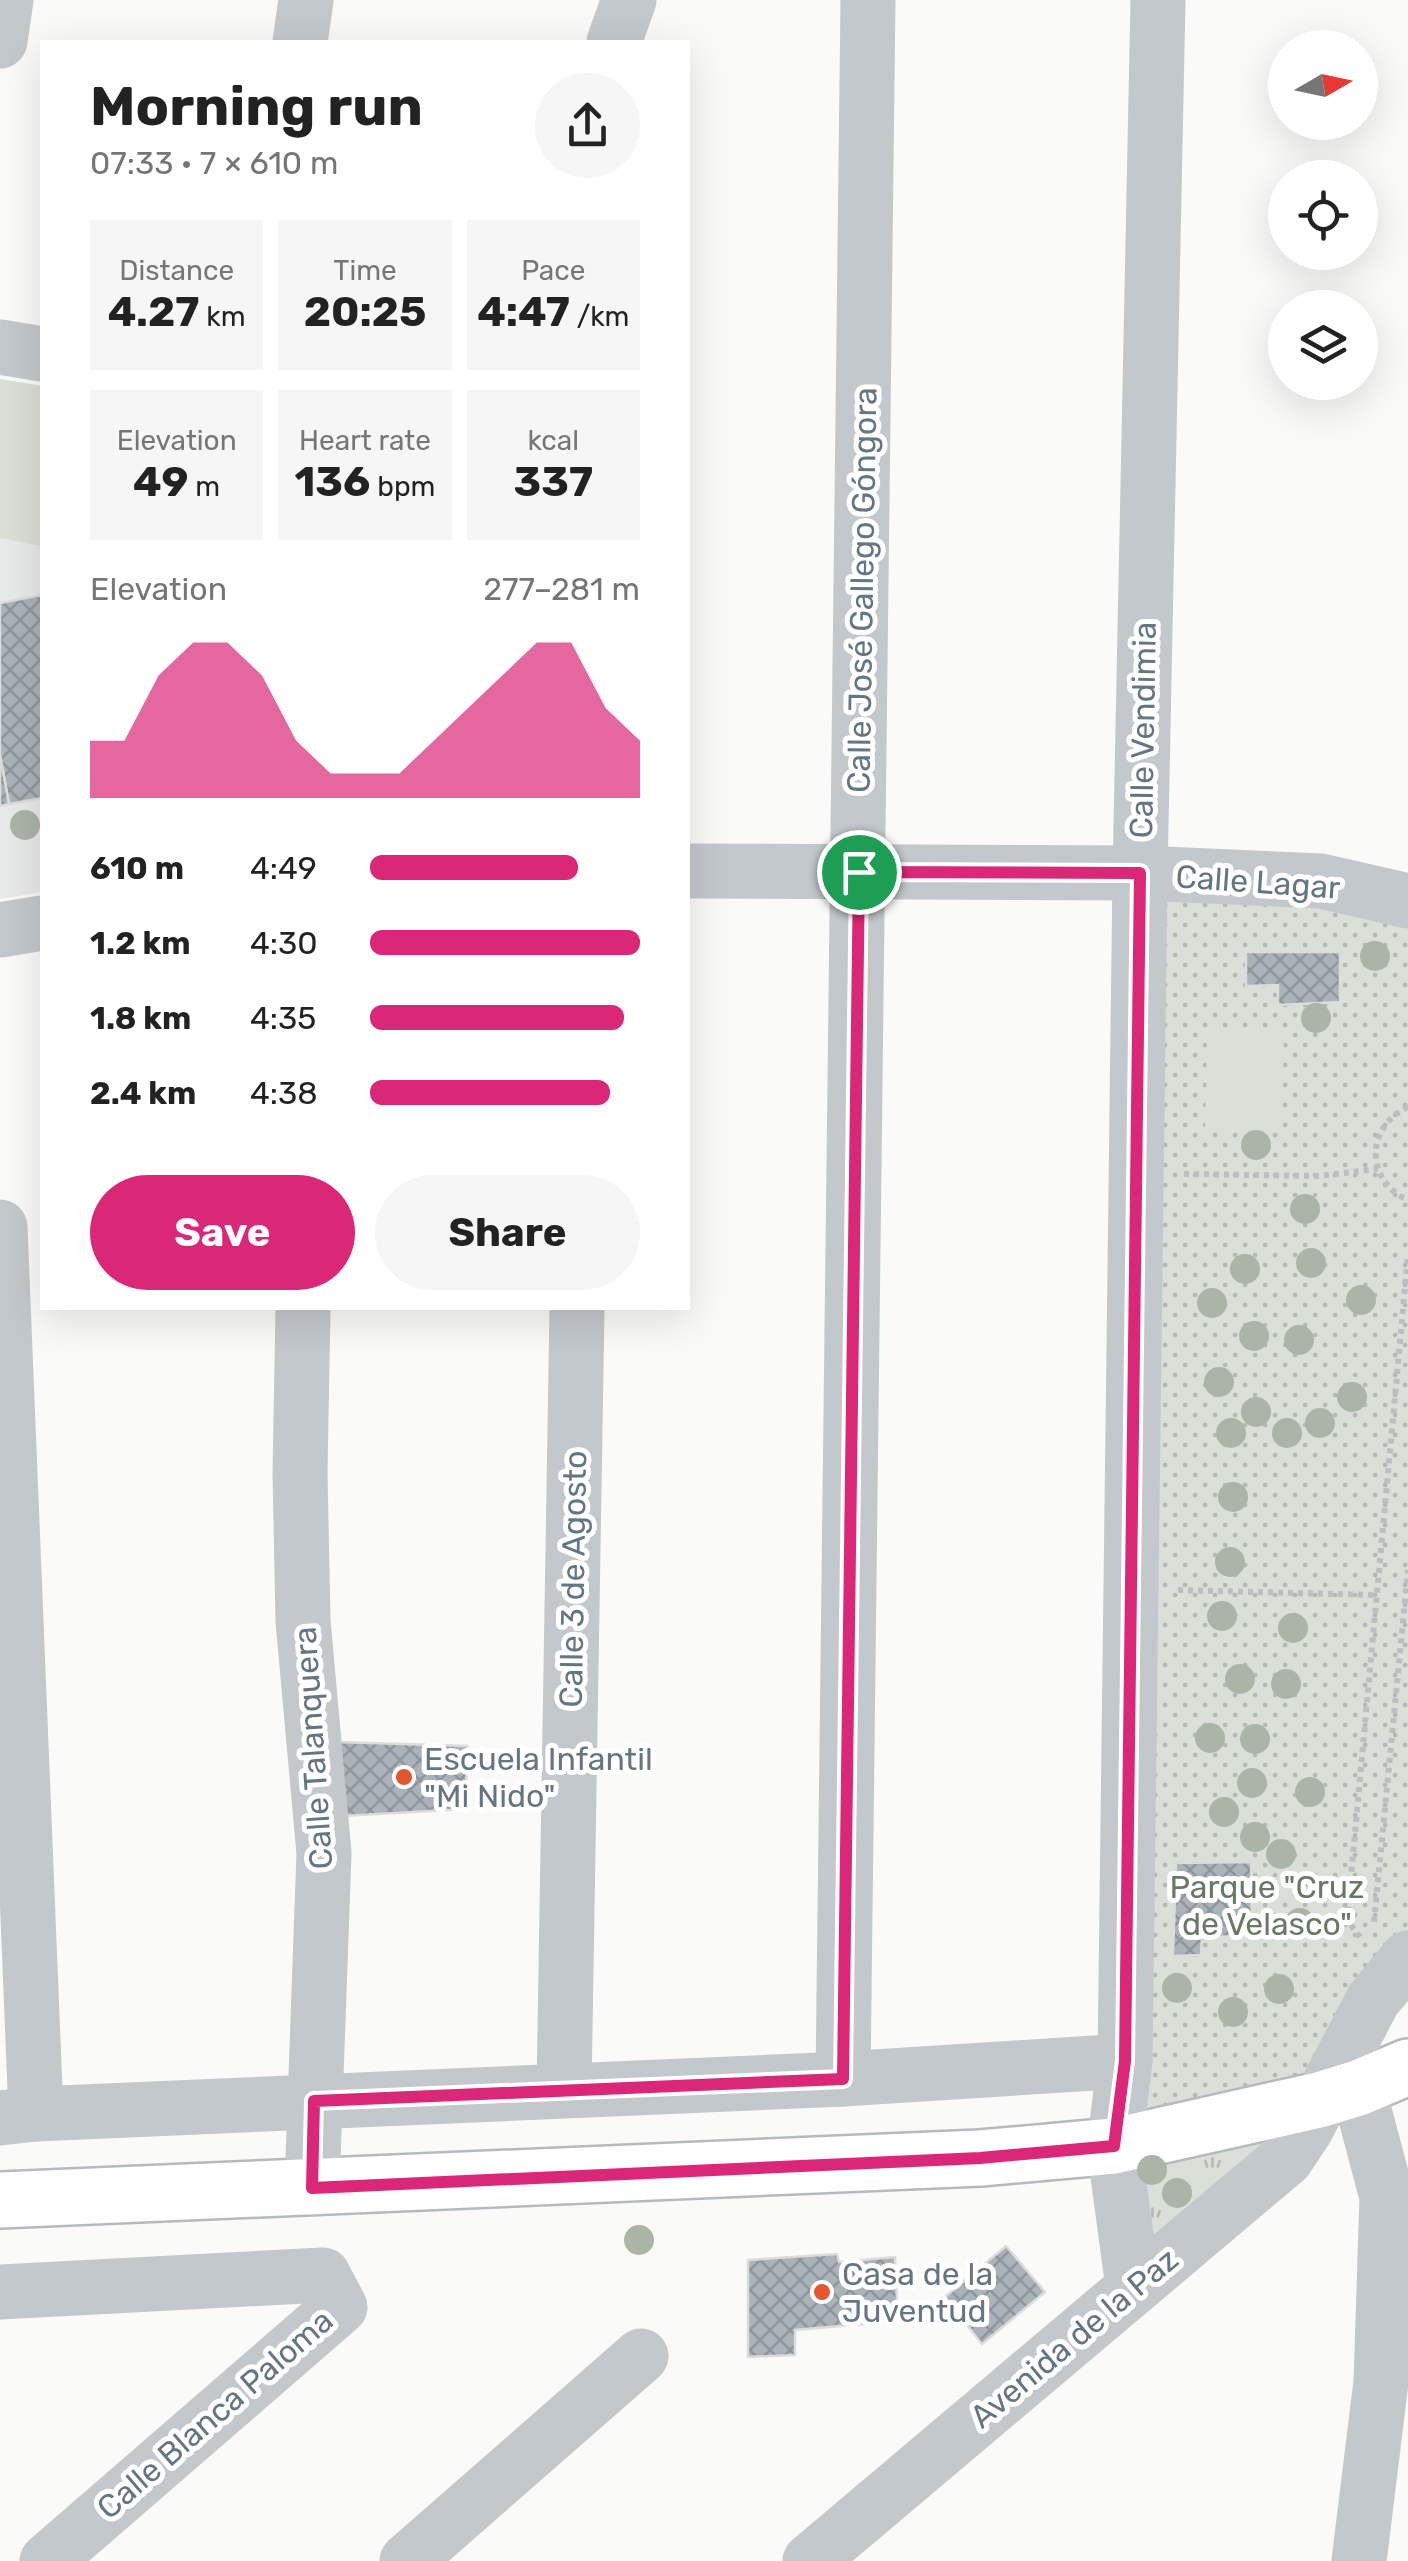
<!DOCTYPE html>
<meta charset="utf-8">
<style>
:root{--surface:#fff;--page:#f6f6f6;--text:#222;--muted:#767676;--accent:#db2777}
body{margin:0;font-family:Rubik,sans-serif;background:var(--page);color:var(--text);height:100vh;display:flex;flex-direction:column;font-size:38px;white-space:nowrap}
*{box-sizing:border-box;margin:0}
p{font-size:32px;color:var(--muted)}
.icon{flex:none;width:55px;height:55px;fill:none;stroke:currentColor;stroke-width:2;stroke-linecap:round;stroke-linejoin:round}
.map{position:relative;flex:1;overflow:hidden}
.side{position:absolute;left:40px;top:40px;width:650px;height:1270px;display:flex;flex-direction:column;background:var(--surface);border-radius:0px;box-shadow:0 10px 40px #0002}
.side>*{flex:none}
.needle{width:65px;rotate:81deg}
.controls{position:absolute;left:1268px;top:30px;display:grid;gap:20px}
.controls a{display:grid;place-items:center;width:110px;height:110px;border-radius:50%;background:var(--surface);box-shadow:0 10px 40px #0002;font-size:50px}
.pin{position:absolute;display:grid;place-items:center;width:85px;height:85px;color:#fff;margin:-42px;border:5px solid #fff;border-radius:50%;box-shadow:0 2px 10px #0007}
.round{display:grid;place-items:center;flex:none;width:105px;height:105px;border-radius:52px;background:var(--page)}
.head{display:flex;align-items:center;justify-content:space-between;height:170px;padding:0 50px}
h1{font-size:55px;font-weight:700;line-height:75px}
.metrics{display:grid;grid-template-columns:repeat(3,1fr);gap:15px;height:170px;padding:10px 50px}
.metrics div{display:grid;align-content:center;border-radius:0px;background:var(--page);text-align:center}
.metrics b{font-size:42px;font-weight:700}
.metrics small{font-size:28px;font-weight:400}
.metrics p{font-size:28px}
.chart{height:280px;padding:20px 50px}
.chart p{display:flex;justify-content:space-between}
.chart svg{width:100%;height:180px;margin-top:10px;fill:var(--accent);opacity:.7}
.button{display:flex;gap:20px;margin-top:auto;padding:20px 50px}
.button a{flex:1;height:115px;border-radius:60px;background:var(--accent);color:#fff;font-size:40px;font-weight:700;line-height:115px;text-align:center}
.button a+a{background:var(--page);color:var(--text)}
ul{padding:0 50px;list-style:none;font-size:32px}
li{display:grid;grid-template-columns:160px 120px 1fr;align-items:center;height:75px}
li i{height:25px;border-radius:12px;background:var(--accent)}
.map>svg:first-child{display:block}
.built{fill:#e8e9e9}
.grass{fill:url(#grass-tufts)}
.park{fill:url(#park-dots)}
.pitch{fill:#dadfd7}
.building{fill:url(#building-cross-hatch);stroke:#dcdcda;stroke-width:2.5}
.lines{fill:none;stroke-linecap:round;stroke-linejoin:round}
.major-casing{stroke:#b5babe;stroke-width:60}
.path{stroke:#bbbfc2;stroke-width:6;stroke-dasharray:5 5;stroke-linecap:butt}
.minor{stroke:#c3c8cc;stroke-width:55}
.major{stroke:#fff;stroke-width:55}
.tree{fill:#aab4a7}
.route-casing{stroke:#fff;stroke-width:20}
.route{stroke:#db2777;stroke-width:12}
.poi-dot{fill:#e4572e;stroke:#fff;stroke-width:4}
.labels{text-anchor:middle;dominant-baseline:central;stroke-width:10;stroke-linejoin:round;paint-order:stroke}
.street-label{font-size:32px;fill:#657683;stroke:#fff}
.poi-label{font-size:32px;fill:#657683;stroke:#fff;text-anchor:start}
.park-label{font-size:32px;fill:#687a64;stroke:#fff}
</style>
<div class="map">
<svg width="1408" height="2561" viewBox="0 0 1408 2561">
<defs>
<pattern id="grass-tufts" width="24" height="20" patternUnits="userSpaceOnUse" patternTransform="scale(2.5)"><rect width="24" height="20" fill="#dadfd7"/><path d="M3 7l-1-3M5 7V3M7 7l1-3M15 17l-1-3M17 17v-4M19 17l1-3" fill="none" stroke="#b4b9b4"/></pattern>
<pattern id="park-dots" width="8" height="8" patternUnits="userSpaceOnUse" patternTransform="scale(2.5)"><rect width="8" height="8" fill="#dadfd7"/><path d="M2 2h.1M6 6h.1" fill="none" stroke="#b4b9b4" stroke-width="1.8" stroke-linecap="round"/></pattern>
<pattern id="building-cross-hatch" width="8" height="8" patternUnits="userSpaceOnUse" patternTransform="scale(2.5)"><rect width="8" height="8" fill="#aab3b9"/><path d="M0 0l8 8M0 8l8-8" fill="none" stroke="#8e969c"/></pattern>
</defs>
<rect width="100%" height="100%" fill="#fafaf8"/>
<polygon class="built" points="0,379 42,386 42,892 0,899"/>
<polygon class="grass" points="1319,2100 1133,2287 1114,2146"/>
<polygon class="park" points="1140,873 1408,901 1408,1958 1319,2100 1114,2146"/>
<g class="pitch">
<polygon points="0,379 42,386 42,546 0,538"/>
<polygon points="1207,1027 1284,1028 1282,1133 1205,1132"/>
</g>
<g class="building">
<polygon points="42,595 42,798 9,804 0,755 0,603"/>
<polygon points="0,755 9,804 0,806"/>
<polygon points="1246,952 1340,952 1340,1002 1278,1005 1278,985 1246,986"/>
<polygon points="338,1742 467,1746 466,1809 343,1816"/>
<polygon points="1251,1862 1252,1936 1202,1937 1201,1955 1173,1956 1176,1863"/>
<polygon points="1006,2246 1045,2292 982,2344 945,2297"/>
<polygon points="837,2254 839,2262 895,2257 898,2321 795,2330 795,2355 748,2357 748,2260"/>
</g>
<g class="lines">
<defs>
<polyline id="major" points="0,2200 980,2158 1114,2146 1319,2100 1358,2088 1408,2067"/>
</defs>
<use href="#major" class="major-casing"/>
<g class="path">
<path d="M1408 1107C1365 1127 1365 1181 1408 1200"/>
<polyline points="1184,1174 1318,1176 1378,1169"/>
<polyline points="1178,1590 1377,1595"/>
<polyline points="1374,1922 1408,1570"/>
<polyline points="1360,1937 1347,1920 1408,1255"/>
</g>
<g class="minor">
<polyline points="0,41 6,0"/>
<polyline points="300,42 306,0"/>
<polyline points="614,42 629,0"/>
<polyline points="0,347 42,354"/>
<polyline points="688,871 1140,873 1321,881 1408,901"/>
<polyline points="0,930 42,923"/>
<polyline points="0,1227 36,2114"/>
<polyline points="303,1308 300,1473 303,1621 324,1853 312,2188"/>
<polyline points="1125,2061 1140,873 1158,0"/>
<polyline points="843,2079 868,0"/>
<polyline points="1358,2088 1387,2197 1381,2382 1359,2561"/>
<polyline points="564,2090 577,1308"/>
<polyline points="0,2118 36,2114 843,2079 1125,2061 1114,2146 1133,2287"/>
<polyline points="0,2292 323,2275 340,2307 47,2561"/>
<polyline points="407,2561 641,2356"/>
<polyline points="810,2561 1286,2159 1306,2129 1373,2000 1408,1958"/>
</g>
<use href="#major" class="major"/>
</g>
<g class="tree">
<circle cx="25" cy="825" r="15"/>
<circle cx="1375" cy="956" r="15"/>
<circle cx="1316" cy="1018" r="15"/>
<circle cx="1256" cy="1145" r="15"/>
<circle cx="1305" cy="1209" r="15"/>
<circle cx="1311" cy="1263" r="15"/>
<circle cx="1245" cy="1269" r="15"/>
<circle cx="1361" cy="1300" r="15"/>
<circle cx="1212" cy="1303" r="15"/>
<circle cx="1254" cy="1336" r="15"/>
<circle cx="1299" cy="1340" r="15"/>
<circle cx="1219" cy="1382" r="15"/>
<circle cx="1352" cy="1397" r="15"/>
<circle cx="1256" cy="1412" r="15"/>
<circle cx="1320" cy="1423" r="15"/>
<circle cx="1231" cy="1433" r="15"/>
<circle cx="1287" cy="1433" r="15"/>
<circle cx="1233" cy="1497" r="15"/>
<circle cx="1230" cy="1562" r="15"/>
<circle cx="1222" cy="1616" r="15"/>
<circle cx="1293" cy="1628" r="15"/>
<circle cx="1240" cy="1679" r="15"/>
<circle cx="1286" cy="1684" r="15"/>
<circle cx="1210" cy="1738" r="15"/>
<circle cx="1255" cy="1739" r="15"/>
<circle cx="1252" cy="1783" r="15"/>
<circle cx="1310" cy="1792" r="15"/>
<circle cx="1224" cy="1812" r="15"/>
<circle cx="1255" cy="1837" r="15"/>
<circle cx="1281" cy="1854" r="15"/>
<circle cx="1300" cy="1923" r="15"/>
<circle cx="1177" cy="1988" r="15"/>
<circle cx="1279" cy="1989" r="15"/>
<circle cx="1233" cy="2012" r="15"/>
<circle cx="1152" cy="2170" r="15"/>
<circle cx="1177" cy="2193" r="15"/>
<circle cx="639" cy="2240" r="15"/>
</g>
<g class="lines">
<defs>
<polygon id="route" points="859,872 1140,873 1125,2061 1114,2146 980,2158 312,2188 314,2101 843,2079"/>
</defs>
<use href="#route" class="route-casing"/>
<use href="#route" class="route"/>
</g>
<g class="poi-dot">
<circle cx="404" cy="1777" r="10"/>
<circle cx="822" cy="2292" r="10"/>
</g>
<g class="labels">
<g class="street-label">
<text transform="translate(862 590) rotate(-89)">Calle José Gallego Góngora</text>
<text transform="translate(1143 730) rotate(-89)">Calle Vendimia</text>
<text transform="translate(1258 882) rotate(4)">Calle Lagar</text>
<text transform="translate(573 1579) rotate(-89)">Calle 3 de Agosto</text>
<text transform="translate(313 1748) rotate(-94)">Calle Talanquera</text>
<text transform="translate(1074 2338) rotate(-40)">Avenida de la Paz</text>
<text transform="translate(215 2414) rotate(-41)">Calle Blanca Paloma</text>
</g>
<g class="poi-label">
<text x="424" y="1759">Escuela Infantil<tspan x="424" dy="37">"Mi Nido"</tspan></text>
<text x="842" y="2274">Casa de la<tspan x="842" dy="37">Juventud</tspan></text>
</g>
<g class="park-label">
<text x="1267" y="1887">Parque "Cruz<tspan x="1267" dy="37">de Velasco"</tspan></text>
</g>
</g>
</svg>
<div class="controls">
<a><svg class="needle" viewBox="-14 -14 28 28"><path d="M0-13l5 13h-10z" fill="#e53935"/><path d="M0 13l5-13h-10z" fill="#767676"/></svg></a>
<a><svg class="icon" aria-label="locate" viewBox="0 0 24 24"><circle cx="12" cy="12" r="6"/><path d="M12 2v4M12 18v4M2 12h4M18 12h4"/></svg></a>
<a><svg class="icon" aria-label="layers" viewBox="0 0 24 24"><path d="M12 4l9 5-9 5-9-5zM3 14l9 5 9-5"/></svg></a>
</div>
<div class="pin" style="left:859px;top:872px;background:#1e9e55"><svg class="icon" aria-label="arrive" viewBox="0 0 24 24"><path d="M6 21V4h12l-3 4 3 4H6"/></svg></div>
<section class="side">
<div class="head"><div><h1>Morning run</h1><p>07:33 · 7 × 610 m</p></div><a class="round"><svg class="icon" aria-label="share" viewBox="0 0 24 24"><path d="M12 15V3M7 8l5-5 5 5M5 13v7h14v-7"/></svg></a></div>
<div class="metrics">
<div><p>Distance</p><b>4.27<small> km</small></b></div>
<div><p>Time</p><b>20:25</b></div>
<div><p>Pace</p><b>4:47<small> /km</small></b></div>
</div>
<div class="metrics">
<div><p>Elevation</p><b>49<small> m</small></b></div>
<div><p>Heart rate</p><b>136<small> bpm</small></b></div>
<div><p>kcal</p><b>337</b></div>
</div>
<div class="chart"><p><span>Elevation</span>277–281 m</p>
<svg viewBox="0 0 160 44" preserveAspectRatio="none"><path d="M0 44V30L10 30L20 14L30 6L40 6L50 14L60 30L70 38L80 38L90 38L100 30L110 22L120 14L130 6L140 6L150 22L160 30V44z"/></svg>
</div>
<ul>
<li><b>610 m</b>4:49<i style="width:77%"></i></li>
<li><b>1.2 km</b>4:30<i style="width:100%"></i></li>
<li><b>1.8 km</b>4:35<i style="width:94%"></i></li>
<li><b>2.4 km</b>4:38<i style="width:89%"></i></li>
</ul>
<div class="button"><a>Save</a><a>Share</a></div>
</section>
</div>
